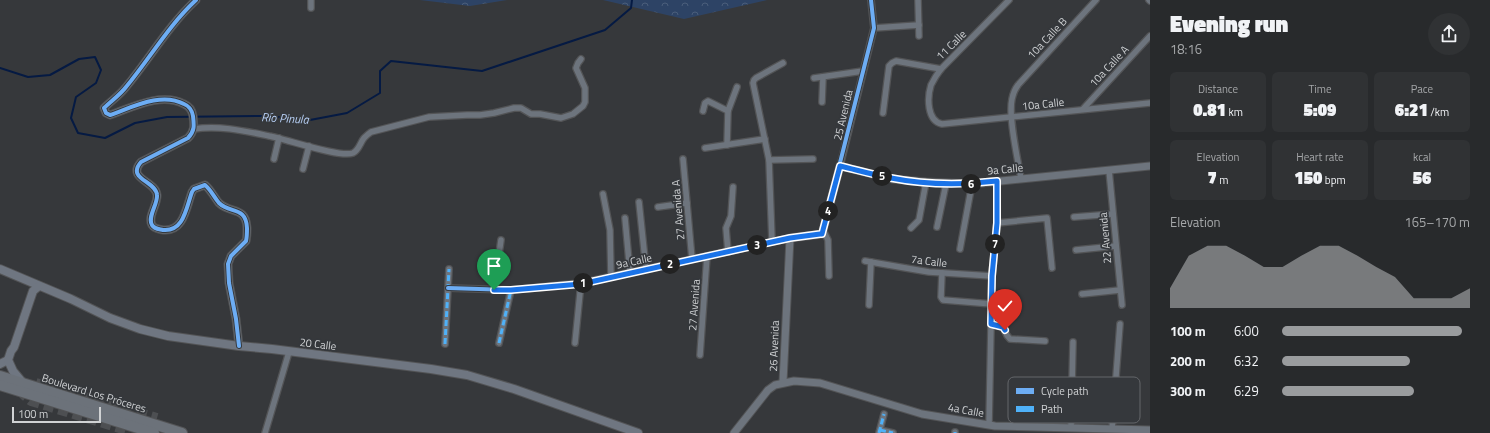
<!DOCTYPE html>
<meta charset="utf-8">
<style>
:root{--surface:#282a2c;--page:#303234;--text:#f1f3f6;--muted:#a5a7a9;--accent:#9a9c9e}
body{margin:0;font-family:"Titillium Web",sans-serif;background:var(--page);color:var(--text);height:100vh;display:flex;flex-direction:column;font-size:15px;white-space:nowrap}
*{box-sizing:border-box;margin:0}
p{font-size:13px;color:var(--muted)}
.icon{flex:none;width:22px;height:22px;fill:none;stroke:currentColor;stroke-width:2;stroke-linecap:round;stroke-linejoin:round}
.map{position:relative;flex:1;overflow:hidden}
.sheet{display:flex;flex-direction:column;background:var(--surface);width:340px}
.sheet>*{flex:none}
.scale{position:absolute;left:12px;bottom:10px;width:89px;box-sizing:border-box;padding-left:4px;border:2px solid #d0d2d4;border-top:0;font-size:11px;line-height:14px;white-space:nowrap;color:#d0d2d4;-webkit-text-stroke:3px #35383c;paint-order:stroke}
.pin{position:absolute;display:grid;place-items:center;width:34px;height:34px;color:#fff;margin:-41px -17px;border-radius:50% 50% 50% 0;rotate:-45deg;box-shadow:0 0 4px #0007}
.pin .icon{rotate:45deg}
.km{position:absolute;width:20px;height:20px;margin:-10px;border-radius:50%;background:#222;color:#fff;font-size:11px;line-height:20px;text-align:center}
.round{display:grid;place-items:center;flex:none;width:42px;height:42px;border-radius:21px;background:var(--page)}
.overview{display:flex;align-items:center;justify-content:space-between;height:68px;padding:0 20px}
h1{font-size:22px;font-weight:800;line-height:30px}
.figures{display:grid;grid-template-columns:repeat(3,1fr);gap:6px;height:68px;padding:4px 20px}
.figures div{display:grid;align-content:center;border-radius:6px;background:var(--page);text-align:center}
.figures b{font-size:17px;font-weight:800}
.figures small{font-size:11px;font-weight:400}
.figures p{font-size:11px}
.chart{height:112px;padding:8px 20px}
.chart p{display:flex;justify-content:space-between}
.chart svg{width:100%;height:72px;margin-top:4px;fill:var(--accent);opacity:.7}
ul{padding:0 20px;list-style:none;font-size:13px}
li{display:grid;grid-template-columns:64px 48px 1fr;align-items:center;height:30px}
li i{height:10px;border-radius:5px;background:var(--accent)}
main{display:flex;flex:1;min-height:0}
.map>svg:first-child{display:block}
.forest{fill:url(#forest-crowns)}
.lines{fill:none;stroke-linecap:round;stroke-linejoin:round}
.stream{stroke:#051a43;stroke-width:2}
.trunk-tunnel{stroke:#4d4f52;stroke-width:10;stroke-dasharray:10 5;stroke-linecap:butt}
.minor-casing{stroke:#535456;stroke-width:8}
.tertiary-casing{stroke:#535456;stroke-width:9}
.secondary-casing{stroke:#535456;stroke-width:10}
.trunk-casing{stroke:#535456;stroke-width:12}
.minor{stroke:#6d747d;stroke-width:5.5}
.tertiary{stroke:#6d747d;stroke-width:7}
.secondary{stroke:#6f7681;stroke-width:8}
.trunk{stroke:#6c727a;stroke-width:10}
.quiet{stroke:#4fb1f8;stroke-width:3;stroke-dasharray:6 3;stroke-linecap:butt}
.cycleway-casing{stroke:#35383c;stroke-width:6}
.cycleway{stroke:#6dadf4;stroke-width:4}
.route-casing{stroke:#fff;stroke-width:8}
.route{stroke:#1a73e8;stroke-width:5}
.labels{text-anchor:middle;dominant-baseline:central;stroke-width:3.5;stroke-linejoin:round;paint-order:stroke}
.street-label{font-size:11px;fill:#d0d2d4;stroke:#35383c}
.water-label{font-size:12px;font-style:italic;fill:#b6cef3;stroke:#35383c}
.key{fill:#35383c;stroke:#64666a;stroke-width:1}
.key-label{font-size:11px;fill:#d0d2d4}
</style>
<main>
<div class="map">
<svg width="1150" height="433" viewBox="0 0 1150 433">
<defs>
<pattern id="forest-crowns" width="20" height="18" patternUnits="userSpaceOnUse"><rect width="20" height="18" fill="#2d4365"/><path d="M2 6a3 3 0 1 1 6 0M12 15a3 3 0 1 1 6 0" fill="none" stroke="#4a5d7a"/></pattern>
</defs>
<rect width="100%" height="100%" fill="#36383b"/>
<g class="forest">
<polygon points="420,0 507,0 470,6"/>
<polygon points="603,0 767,0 684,19"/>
</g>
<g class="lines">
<polyline class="stream" points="0,68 28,77 50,75 79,59 95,57 101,70 96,83 76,97 71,118 78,133 105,138 135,123 167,117 266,116 310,120 347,113 380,93 380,71 391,61 482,71 605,30 631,8 632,0"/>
<g class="trunk-tunnel">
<polyline points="36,383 157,418"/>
<polyline points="24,388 24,395 31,401 126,430"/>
</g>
<defs>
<g id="minor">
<polyline points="918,0 919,36"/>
<path d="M1009 0 941 69C937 74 934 79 931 85 927 98 927 121 942 124L1150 103"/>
<polyline points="1149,0 1150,1"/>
<polyline points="311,8 311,0"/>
<polyline points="874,28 919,25"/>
<polyline points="814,78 863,71"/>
<polyline points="822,102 823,77"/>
<polyline points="1083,109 1150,36"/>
<polyline points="703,111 705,103 708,101 728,111"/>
<polyline points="883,113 889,66 892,63 896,61 941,69"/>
<path d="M194 129C219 125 245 131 269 136 286 139 340 158 353 153 359 150 360 143 364 138 366 136 368 134 371 132L429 117 467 115H480L494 113 514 108H521L531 114H540L561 118 573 114 583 106 585 102V88L576 68 578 63 581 59"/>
<polyline points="727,145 728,111 737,87"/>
<polyline points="705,148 765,139"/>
<polyline points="274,159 279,138"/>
<polyline points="683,159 692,259"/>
<polyline points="769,160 813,159"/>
<polyline points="840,166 874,28 871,0"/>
<polyline points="303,169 309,146"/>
<polyline points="1109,170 1122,305"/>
<path d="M1021 179C1018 160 1008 117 1012 99 1013 94 1015 89 1018 85L1096 0"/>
<polyline points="603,194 610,230 611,277"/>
<polyline points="639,202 646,269"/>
<polyline points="658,207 687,203"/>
<polyline points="1074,217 1113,214"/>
<polyline points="625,218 630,273"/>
<polyline points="997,223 1047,218 1052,268"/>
<polyline points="937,227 946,184"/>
<polyline points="911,228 919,220 926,182"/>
<polyline points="823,230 828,240 829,276"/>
<polyline points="772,241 769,160 753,83 754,80 756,78 783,63"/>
<polyline points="960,249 972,184"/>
<polyline points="1076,250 1116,246"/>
<polyline points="728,252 726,228 731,216 733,187"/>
<polyline points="865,261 929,272 992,276"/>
<polyline points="942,273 941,297 943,300 992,304"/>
<polyline points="448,288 511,290 581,283 790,238"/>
<polyline points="494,289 501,240"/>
<polyline points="1082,294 1120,290"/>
<polyline points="869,305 871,262"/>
<path d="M991 324C1010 326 1001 331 1010 339L1045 341"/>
<polyline points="499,343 511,290"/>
<polyline points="575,343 581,283"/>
<polyline points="445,344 449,269"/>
<polyline points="700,355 707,256"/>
<polyline points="989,425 992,276 997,223 997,181"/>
<polyline points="1071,428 1073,342"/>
<polyline points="1112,429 1120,324"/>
<polyline points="880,430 893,433"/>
<polyline points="265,433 289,352"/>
<polyline points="879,433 884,414"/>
<polyline points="955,433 955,432"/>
</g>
<g id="tertiary">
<path d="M196 0C169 25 150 58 126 87 120 95 111 101 104 108L106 113 110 115C133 107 161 92 184 104 189 106 192 110 193 116 194 125 195 131 188 138L141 162C126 179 156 181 157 195 158 204 147 217 152 225 154 229 159 229 163 230 184 232 186 208 192 192L194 189 205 185C211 190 214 197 219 203 230 214 246 206 247 228 247 233 247 237 246 241L231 256 228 264 229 283 236 319 239 346"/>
<polyline points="783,382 790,238 822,234 840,166 892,179 926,182 972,184 1150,166"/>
<polyline points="734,433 768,390 775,385 794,381 820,383 922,414 995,426 1150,430"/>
</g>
<g id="secondary">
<polyline points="0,269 71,299 110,318 140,329 168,336 239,346 272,349 431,369 467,375 514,389 638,433"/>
<polyline points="0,364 8,360"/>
<polyline points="23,383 13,371 8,360 11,351 14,347 33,291 39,286"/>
</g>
<g id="trunk">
<polyline points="0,376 182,433"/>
<polyline points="0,385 154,433"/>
</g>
</defs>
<use href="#minor" class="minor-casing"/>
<use href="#tertiary" class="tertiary-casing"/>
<use href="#secondary" class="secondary-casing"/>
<use href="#trunk" class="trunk-casing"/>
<use href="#minor" class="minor"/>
<use href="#tertiary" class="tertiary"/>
<use href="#secondary" class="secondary"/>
<use href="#trunk" class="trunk"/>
<g class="quiet">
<polyline points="499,343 511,290"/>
<polyline points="445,344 449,269"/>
<polyline points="880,430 893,433"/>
<polyline points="879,433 884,414"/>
<polyline points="955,433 955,432"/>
</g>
<defs>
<g id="cycleway">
<path d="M196 0C169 25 150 58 126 87 120 95 111 101 104 108L106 113 110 115C133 107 161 92 184 104 189 106 192 110 193 116 194 125 195 131 188 138L141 162C126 179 156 181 157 195 158 204 147 217 152 225 154 229 159 229 163 230 184 232 186 208 192 192L194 189 205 185C211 190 214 197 219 203 230 214 246 206 247 228 247 233 247 237 246 241L231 256 228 264 229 283 236 319 239 346"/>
<polyline points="448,288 511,290 581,283 790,238 822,234 874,28 871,0"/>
</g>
</defs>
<use href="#cycleway" class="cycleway-casing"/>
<use href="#cycleway" class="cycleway"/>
</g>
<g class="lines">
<defs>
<path id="route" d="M494 290H511L581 284 790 238 820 234H822L823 230 840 166C857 170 874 175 891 178 926 185 962 185 997 181V223L992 276 991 324 1003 327 1005 330"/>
</defs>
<use href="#route" class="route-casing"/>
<use href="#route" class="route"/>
</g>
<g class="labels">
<g class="street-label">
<text transform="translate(1047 38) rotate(-47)">10a Calle B</text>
<text transform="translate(951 45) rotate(-45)">11 Calle</text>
<text transform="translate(1109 66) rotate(-47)">10a Calle A</text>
<text transform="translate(1043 104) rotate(-6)">10a Calle</text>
<text transform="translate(843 115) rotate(-77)">25 Avenida</text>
<text transform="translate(1005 169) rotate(-6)">9a Calle</text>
<text transform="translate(678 210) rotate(-95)">27 Avenida A</text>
<text transform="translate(1105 238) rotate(-95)">22 Avenida</text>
<text transform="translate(634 261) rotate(-12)">9a Calle</text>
<text transform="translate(929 261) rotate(7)">7a Calle</text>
<text transform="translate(694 305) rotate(-86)">27 Avenida</text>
<text transform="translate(318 344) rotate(7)">20 Calle</text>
<text transform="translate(774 346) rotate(-88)">26 Avenida</text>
<text transform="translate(94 393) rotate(17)">Boulevard Los Próceres</text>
<text transform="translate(966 410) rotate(10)">4a Calle</text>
</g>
<g class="water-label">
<text transform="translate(285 118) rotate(3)">Río Pinula</text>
</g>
</g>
<rect x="1008" y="377" width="132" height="46" rx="6" class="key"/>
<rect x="1016" y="388" width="18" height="6" fill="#6dadf4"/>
<rect x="1016" y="406" width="18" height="6" fill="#4fb1f8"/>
<g class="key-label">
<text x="1041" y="395">Cycle path</text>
<text x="1041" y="413">Path</text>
</g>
</svg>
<div class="scale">100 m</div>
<div class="pin" style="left:494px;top:290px;background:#1e9e55"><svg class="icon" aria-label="arrive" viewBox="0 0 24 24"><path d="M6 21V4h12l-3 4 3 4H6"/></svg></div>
<div class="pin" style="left:1005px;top:330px;background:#d93025"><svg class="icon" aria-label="check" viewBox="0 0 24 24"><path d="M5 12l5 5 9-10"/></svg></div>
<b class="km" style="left:583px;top:283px">1</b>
<b class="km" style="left:670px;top:264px">2</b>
<b class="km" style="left:757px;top:245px">3</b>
<b class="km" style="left:828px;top:211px">4</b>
<b class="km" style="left:882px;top:176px">5</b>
<b class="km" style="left:971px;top:184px">6</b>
<b class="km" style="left:995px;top:244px">7</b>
</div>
<section class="sheet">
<div class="overview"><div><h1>Evening run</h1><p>18:16</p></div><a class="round"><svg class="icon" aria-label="share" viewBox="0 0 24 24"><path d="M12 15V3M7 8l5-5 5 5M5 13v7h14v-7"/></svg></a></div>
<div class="figures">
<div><p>Distance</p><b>0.81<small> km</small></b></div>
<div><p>Time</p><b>5:09</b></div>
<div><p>Pace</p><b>6:21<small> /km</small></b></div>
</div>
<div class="figures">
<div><p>Elevation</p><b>7<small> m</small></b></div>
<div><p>Heart rate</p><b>150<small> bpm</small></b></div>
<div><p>kcal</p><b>56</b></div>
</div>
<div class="chart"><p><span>Elevation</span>165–170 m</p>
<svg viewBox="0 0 160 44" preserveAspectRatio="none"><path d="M0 44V32L10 12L20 6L30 6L40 12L50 19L60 19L70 12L80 6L90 6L100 12L110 19L120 25L130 38L140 38L150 38L160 32V44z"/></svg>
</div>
<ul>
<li><b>100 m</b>6:00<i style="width:96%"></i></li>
<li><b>200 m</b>6:32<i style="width:68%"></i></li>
<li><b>300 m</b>6:29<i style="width:70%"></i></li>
</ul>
</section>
</main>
